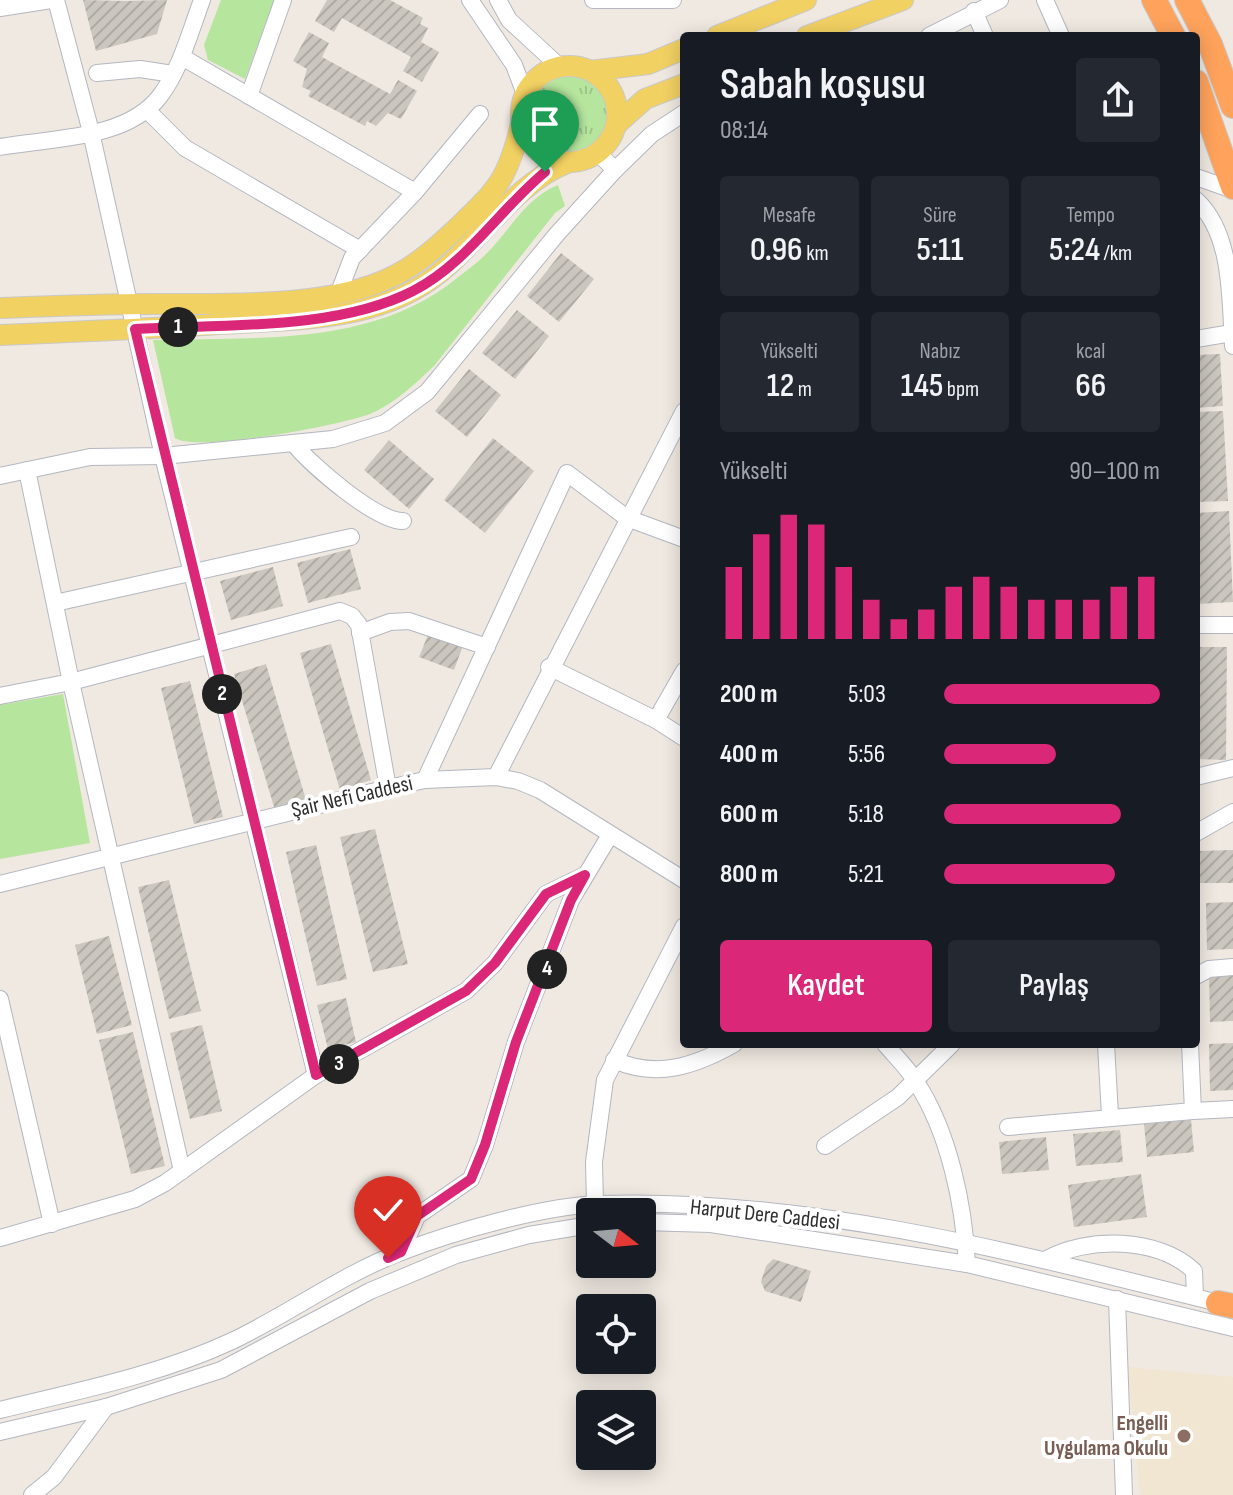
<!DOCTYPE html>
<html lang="tr">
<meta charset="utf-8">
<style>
:root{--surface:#171b24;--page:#242831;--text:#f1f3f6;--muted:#9ea1a6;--accent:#db2777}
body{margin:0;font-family:"Sofia Sans Condensed",sans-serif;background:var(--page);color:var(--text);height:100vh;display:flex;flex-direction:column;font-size:30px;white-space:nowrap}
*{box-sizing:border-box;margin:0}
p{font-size:26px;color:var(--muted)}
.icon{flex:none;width:44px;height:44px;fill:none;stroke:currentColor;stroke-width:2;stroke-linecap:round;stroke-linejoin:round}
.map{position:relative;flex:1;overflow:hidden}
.drawer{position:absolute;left:680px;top:32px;width:520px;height:1016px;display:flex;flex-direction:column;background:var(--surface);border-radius:8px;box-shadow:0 4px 20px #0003}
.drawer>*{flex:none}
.needle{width:52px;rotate:106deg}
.controls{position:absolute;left:576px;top:1198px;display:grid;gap:16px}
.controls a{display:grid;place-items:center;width:80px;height:80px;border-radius:8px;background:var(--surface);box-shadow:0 4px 20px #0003;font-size:40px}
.pin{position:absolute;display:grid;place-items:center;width:68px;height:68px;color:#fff;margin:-82px -34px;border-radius:50% 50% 50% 0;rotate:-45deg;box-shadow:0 0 8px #0007}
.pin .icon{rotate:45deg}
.km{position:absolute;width:40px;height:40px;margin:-20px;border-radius:50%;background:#222;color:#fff;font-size:22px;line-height:40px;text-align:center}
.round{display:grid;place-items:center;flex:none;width:84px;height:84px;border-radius:8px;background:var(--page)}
.summary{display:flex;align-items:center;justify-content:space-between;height:136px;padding:0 40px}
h1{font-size:44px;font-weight:600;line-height:60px}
.figures{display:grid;grid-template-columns:repeat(3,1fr);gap:12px;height:136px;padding:8px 40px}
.figures div{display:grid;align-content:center;border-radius:8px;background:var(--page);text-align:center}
.figures b{font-size:34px;font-weight:600}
.figures small{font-size:22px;font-weight:400}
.figures p{font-size:22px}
.chart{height:224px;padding:16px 40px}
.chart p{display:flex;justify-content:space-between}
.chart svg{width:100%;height:144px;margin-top:8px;stroke:var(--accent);stroke-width:6}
.cta{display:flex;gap:16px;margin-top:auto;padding:16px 40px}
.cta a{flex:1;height:92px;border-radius:8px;background:var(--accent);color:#fff;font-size:32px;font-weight:600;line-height:92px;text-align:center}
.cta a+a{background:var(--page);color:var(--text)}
ul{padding:0 40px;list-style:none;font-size:26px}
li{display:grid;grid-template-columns:128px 96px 1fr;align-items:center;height:60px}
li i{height:20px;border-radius:10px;background:var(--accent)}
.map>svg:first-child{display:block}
.education{fill:#f0e6d1}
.grass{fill:url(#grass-tufts)}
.park{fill:#b6e59e}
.building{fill:url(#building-hatch)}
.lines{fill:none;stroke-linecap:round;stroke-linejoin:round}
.minor-casing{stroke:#b4b7c1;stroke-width:18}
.major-casing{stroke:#c9c9c9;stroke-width:22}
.highway-casing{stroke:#c9c9c9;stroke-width:26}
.minor{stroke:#fff;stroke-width:16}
.major{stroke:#f2d163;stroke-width:20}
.highway{stroke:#ffa35c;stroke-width:24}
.route-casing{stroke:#fff;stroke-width:16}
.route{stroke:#db2777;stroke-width:10}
.education-dot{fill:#8d6e63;stroke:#fff;stroke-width:3}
.labels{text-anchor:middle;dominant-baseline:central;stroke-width:8;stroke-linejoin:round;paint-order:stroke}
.street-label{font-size:22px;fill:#2e2e2e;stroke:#fff}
.education-label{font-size:22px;font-weight:bold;fill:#785e54;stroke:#fff;text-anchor:end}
</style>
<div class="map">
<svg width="1233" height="1495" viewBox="0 0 1233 1495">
<defs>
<pattern id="grass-tufts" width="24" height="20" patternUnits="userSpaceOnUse" patternTransform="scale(2)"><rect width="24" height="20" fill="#b6e59e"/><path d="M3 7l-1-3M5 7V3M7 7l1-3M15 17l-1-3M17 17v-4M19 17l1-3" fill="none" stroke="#9dc588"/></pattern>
<pattern id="building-hatch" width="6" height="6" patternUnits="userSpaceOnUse" patternTransform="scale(2)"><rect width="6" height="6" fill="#cbc7bf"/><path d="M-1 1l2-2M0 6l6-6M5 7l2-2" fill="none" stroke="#afaba4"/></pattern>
</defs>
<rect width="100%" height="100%" fill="#efe9e1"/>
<polygon class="education" points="1128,1367 1233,1377 1233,1495 1140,1495"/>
<circle class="grass" cx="571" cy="116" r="40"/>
<g class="park">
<polygon points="221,0 274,0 245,79 208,60 204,45"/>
<path d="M558 185 565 206 555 213 434 366C415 384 394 404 370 414 341 425 197 453 175 438L153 340C255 337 373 347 457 278 466 271 476 264 485 255 510 231 525 198 558 185Z"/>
<polygon points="63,694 90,843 0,859 0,705"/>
</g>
<g class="building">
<polygon points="83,0 125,1 167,0 157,34 96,51"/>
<polygon points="327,0 390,0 423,18 420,24 428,28 421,42 439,52 422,82 403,71 411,57 342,18 334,32 315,21"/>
<polygon points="309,32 329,43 322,57 390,94 398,80 417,91 401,119 388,113 376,126 367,121 365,126 308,96 311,91 302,87 307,69 293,61"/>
<polygon points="561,253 594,279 559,322 527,296"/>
<polygon points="517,310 549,336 515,379 482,353"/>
<polygon points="1220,354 1223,406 1196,408 1196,355"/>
<polygon points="469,369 501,395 467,437 435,411"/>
<polygon points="1223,411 1228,501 1196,502 1196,412"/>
<polygon points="493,438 534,471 485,533 444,500"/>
<polygon points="389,440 434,479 409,509 364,470"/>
<polygon points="1229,511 1233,602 1197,604 1196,513"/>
<polygon points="350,549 361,589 308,603 297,563"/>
<polygon points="273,567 283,606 231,620 220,581"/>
<polygon points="430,630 464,643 454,670 419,657"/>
<polygon points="331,644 371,780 340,790 300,653"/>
<polygon points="1196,647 1227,647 1226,760 1196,759"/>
<polygon points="266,664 306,800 275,810 234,674"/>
<polygon points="190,681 223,817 194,824 161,688"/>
<polygon points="375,829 408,964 373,972 340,837"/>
<polygon points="316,845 347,979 317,986 286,852"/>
<polygon points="1233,850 1233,883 1196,883 1196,851"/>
<polygon points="169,880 201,1011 169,1019 138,887"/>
<polygon points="1233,902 1233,949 1207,950 1206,903"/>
<polygon points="109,936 132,1025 97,1034 75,945"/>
<polygon points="1233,974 1233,1021 1210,1022 1209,975"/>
<polygon points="346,998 356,1042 328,1049 317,1005"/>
<polygon points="202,1025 222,1111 190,1119 170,1033"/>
<polygon points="133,1032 165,1166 131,1174 99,1040"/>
<polygon points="1233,1043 1233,1090 1210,1091 1209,1044"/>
<polygon points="1191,1120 1194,1152 1147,1157 1144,1124"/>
<polygon points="1120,1130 1123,1162 1076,1166 1073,1134"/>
<polygon points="1046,1137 1049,1170 1002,1174 999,1142"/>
<polygon points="1141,1174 1147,1217 1074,1227 1068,1185"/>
<polygon points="773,1259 811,1271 801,1302 765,1291 761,1282 766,1266"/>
</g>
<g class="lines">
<defs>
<g id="minor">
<polyline points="56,0 91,132 163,456 316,1075"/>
<polyline points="470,0 514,65 525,94"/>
<polyline points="498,0 509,20 560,67"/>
<polyline points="593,0 673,0"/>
<polyline points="1045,0 1061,36"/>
<polyline points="0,8 51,0"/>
<polyline points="974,11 985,36"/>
<polyline points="929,36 1000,0"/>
<polyline points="182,57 415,192"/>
<polyline points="97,73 140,69 173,74"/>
<polyline points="249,96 283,0"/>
<polyline points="147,110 185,148 360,250"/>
<path d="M0 147C50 138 127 140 160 96 181 68 190 32 202 0"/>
<polyline points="598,153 615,170"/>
<polyline points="1196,177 1233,190"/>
<path d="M1196 200C1233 234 1230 299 1233 346"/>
<polyline points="339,292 352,258 415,192 480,114"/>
<polyline points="1196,339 1232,333"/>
<path d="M295 445C312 466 376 521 403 521"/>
<polyline points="27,470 71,682 182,1171"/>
<polyline points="0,476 90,457 163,456 333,439 385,423 427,392 557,234 615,170 652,134 684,113"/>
<polyline points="55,603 351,537"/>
<polyline points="1197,625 1233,625"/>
<polyline points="360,633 390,622 409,621 487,647"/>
<polyline points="549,667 656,720"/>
<polyline points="684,671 656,720 684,738"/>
<polyline points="0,696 71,682 340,611 352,616 359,625 388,788"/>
<polyline points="496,777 684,411"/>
<polyline points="1196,777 1233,768"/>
<polyline points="425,780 567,473 627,518 684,539"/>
<polyline points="1196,833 1233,812"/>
<polyline points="0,884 388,788 425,780 496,777 518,781 540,790 684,880"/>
<polyline points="1196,976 1209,969 1233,967"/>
<polyline points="0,999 52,1224"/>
<path d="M885 1044C895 1056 908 1068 916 1082 949 1132 964 1205 967 1264"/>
<polyline points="1106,1044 1110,1116"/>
<polyline points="1190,1044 1193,1111 1233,1109"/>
<path d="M614 1060C657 1079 695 1066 734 1044"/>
<polyline points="1008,1127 1193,1111"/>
<polyline points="825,1146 898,1097 952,1044"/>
<polyline points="595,1204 594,1162 605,1080 684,926"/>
<polyline points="642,1222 711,1224 967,1264 1233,1328"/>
<polyline points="0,1238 135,1199 165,1183 316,1075 466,991 495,963 546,894 585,875"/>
<polyline points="401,1252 417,1216 471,1179 485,1145 516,1042 571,900 610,835"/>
<path d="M1045 1260C1087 1236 1158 1237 1194 1271L1195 1297"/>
<polyline points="1117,1299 1124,1495"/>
<path d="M0 1410C77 1391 159 1375 232 1341 289 1314 341 1275 401 1252 453 1232 543 1206 598 1204 806 1197 1018 1253 1218 1303"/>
<polyline points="0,1432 106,1407 221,1370 370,1291 456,1255 529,1235 590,1225"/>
<polyline points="32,1495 54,1477 106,1407"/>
</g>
<g id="major">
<polyline points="717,36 806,0"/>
<polyline points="807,36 903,0"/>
<circle cx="569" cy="114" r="48"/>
<polyline points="590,71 648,64 684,49"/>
<polyline points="616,125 645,99 684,84"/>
<path d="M0 308C51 306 101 304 152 304 227 303 337 310 403 271 425 258 442 242 460 225 499 188 508 177 521 124"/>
<path d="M0 335C73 332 146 329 218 324 282 320 356 322 414 290 473 258 504 188 567 163"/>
</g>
<g id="highway">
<polyline points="1154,0 1173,36"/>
<polyline points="1187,0 1210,44 1233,106"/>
<polyline points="1196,82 1233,187"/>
<polyline points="1218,1303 1233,1306"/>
</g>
</defs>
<use href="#minor" class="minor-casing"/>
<use href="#major" class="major-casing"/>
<use href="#highway" class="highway-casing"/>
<use href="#minor" class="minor"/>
<use href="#major" class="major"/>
<use href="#highway" class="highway"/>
</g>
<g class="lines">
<defs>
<path id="route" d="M388 1258 401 1252 417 1216 471 1179 485 1145 516 1042 571 900 585 875 546 894 495 963 466 991 316 1075 135 329C221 324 335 331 413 291 466 264 500 209 545 172"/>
</defs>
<use href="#route" class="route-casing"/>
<use href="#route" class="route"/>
</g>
<circle class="education-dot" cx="1184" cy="1436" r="8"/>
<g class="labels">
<g class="street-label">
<text transform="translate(352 797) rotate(-13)">Şair Nefi Caddesi</text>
<text transform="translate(765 1215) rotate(6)">Harput Dere Caddesi</text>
</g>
<g class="education-label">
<text x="1168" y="1423">Engelli<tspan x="1168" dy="25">Uygulama Okulu</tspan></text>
</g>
</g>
</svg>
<div class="controls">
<a><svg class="needle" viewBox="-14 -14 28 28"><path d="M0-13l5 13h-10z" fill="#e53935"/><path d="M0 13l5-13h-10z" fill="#9ea1a6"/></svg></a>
<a><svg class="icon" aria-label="locate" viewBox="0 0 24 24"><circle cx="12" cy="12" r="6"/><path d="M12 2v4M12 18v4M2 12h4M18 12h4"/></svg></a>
<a><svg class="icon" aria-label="layers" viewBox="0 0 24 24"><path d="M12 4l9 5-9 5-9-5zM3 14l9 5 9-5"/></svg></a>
</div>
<div class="pin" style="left:545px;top:172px;background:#1e9e55"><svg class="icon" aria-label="arrive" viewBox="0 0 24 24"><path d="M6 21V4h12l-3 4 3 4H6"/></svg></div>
<div class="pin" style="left:388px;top:1258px;background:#d93025"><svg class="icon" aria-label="check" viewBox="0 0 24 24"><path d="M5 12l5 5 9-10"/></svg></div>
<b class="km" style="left:178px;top:327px">1</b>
<b class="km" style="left:222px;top:694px">2</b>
<b class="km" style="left:339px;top:1064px">3</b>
<b class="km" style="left:547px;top:969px">4</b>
<section class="drawer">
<div class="summary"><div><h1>Sabah koşusu</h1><p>08:14</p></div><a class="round"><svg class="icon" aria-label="share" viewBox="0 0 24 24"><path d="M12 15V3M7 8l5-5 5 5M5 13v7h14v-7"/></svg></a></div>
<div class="figures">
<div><p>Mesafe</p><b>0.96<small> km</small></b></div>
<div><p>Süre</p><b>5:11</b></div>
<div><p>Tempo</p><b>5:24<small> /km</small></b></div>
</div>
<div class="figures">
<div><p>Yükselti</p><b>12<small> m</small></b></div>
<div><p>Nabız</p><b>145<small> bpm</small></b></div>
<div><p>kcal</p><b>66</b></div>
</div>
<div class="chart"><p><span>Yükselti</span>90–100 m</p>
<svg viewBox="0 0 160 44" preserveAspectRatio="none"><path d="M5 44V22M15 44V12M25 44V6M35 44V9M45 44V22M55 44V32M65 44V38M75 44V35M85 44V28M95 44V25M105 44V28M115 44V32M125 44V32M135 44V32M145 44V28M155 44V25"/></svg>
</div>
<ul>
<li><b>200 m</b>5:03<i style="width:100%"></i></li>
<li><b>400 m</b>5:56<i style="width:52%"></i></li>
<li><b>600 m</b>5:18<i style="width:82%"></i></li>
<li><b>800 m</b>5:21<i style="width:79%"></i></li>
</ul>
<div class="cta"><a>Kaydet</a><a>Paylaş</a></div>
</section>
</div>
